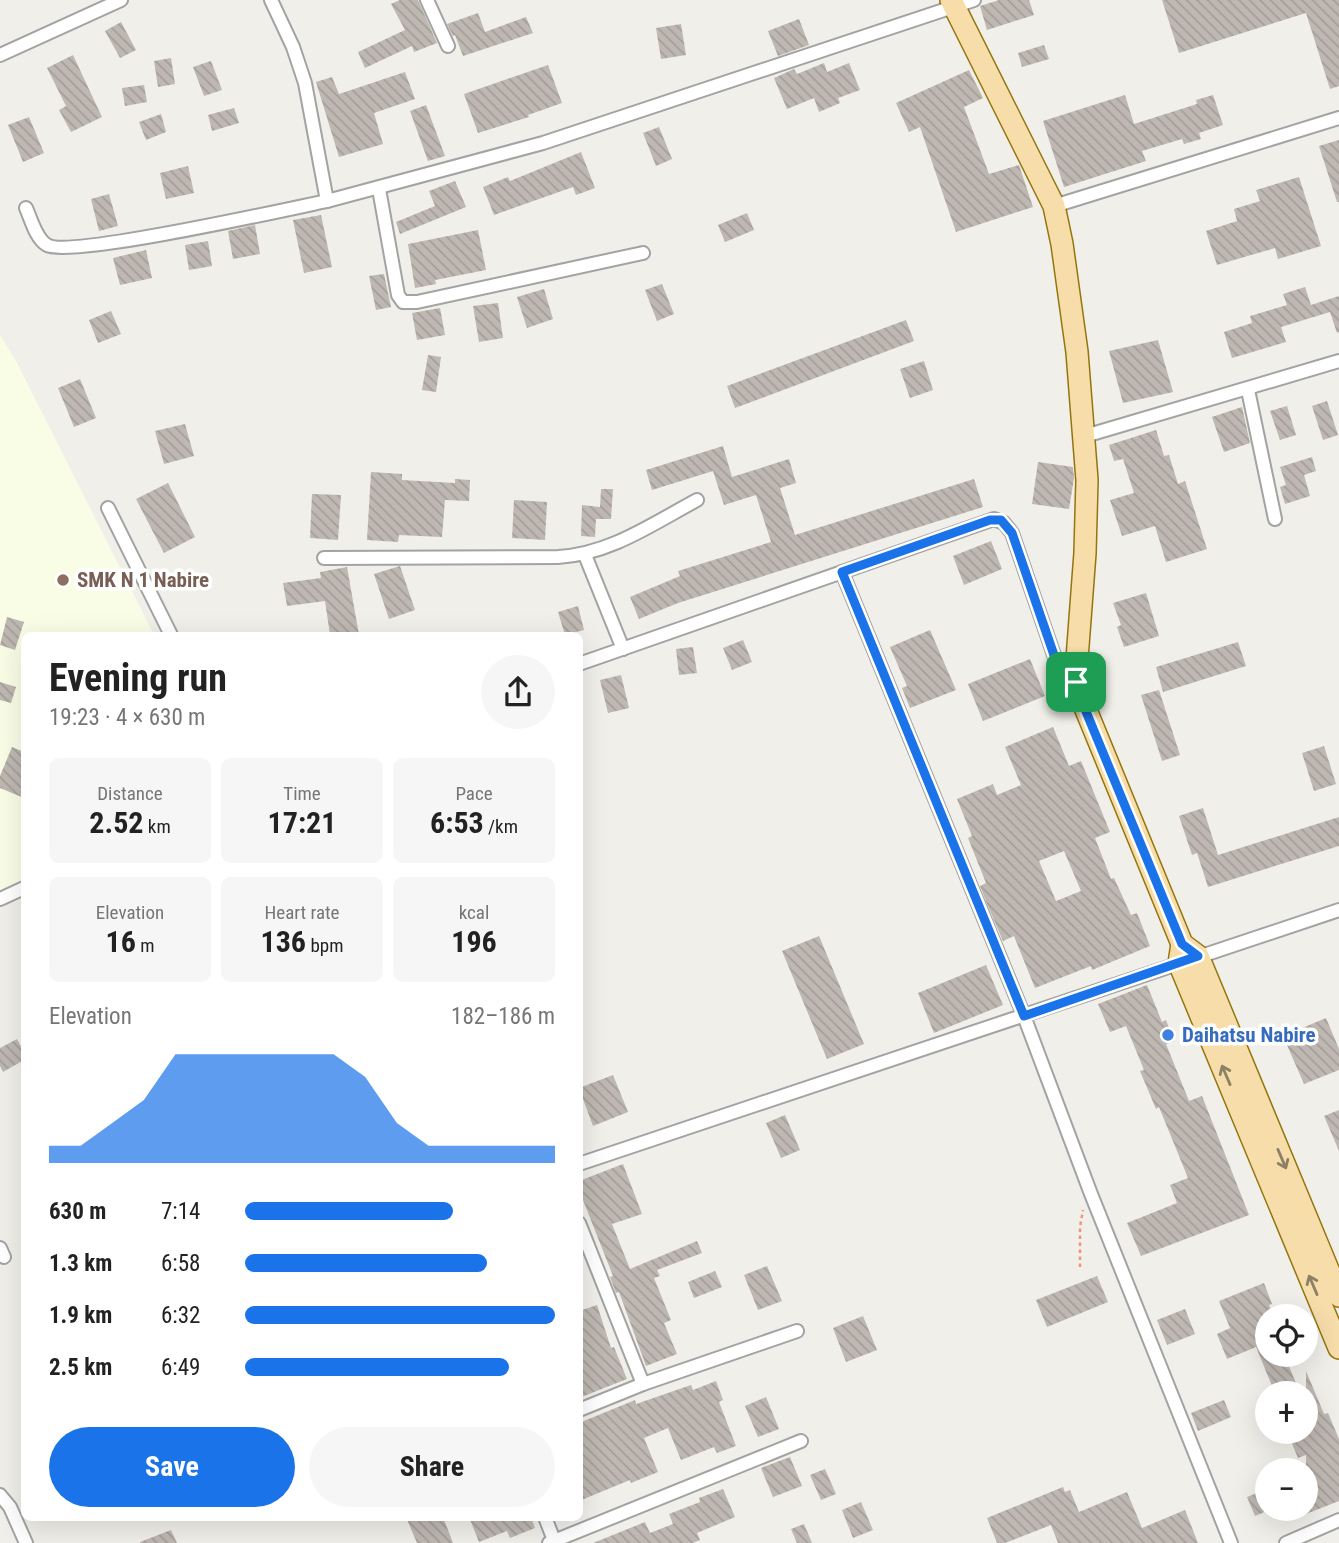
<!DOCTYPE html>
<meta charset="utf-8">
<style>
:root{--surface:#fff;--page:#f6f6f6;--text:#222;--muted:#767676;--accent:#1a73e8}
body{margin:0;font-family:"Roboto Condensed",sans-serif;background:var(--page);color:var(--text);height:100vh;display:flex;flex-direction:column;font-size:26px;white-space:nowrap}
*{box-sizing:border-box;margin:0}
p{font-size:23px;color:var(--muted)}
.icon{flex:none;width:38px;height:38px;fill:none;stroke:currentColor;stroke-width:2;stroke-linecap:round;stroke-linejoin:round}
.map{position:relative;flex:1;overflow:hidden}
.details{position:absolute;left:21px;top:632px;width:562px;height:889px;display:flex;flex-direction:column;background:var(--surface);border-radius:10px;box-shadow:0 7px 28px #0002}
.details>*{flex:none}
.tools{position:absolute;left:1255px;top:1304px;display:grid;gap:14px}
.tools a{display:grid;place-items:center;width:63px;height:63px;border-radius:50%;background:var(--surface);box-shadow:0 7px 28px #0002;font-size:35px}
.pin{position:absolute;display:grid;place-items:center;width:60px;height:60px;color:#fff;margin:-30px;border-radius:14px;box-shadow:0 4px 10px #0006}
.round{display:grid;place-items:center;flex:none;width:74px;height:74px;border-radius:37px;background:var(--page)}
.summary{display:flex;align-items:center;justify-content:space-between;height:119px;padding:0 28px}
h1{font-size:38px;font-weight:700;line-height:52px}
.figures{display:grid;grid-template-columns:repeat(3,1fr);gap:10px;height:119px;padding:7px 28px}
.figures div{display:grid;align-content:center;border-radius:10px;background:var(--page);text-align:center}
.figures b{font-size:30px;font-weight:700}
.figures small{font-size:19px;font-weight:400}
.figures p{font-size:19px}
.chart{height:196px;padding:14px 28px}
.chart p{display:flex;justify-content:space-between}
.chart svg{width:100%;height:126px;margin-top:7px;fill:var(--accent);opacity:.7}
.primary-button{display:flex;gap:14px;margin-top:auto;padding:14px 28px}
.primary-button a{flex:1;height:80px;border-radius:42px;background:var(--accent);color:#fff;font-size:28px;font-weight:700;line-height:80px;text-align:center}
.primary-button a+a{background:var(--page);color:var(--text)}
ul{padding:0 28px;list-style:none;font-size:23px}
li{display:grid;grid-template-columns:112px 84px 1fr;align-items:center;height:52px}
li i{height:18px;border-radius:9px;background:var(--accent)}
.map>svg:first-child{display:block}
.education{fill:#fafde6}
.building{fill:url(#building-back-hatch);fill-rule:evenodd}
.lines{fill:none;stroke-linecap:round;stroke-linejoin:round}
.minor-casing{stroke:#a3a3a3;stroke-width:16}
.primary-casing{stroke:#94760c;stroke-width:24}
.path{stroke:#f0947b;stroke-width:2.5;stroke-dasharray:3.5 3.5;stroke-linecap:butt}
.minor{stroke:#fff;stroke-width:12}
.primary{stroke:#f6ddaa;stroke-width:21}
.oneway{stroke:#8c8066}
.route-casing{stroke:#fff;stroke-width:14}
.route{stroke:#1a73e8;stroke-width:9}
.education-dot{fill:#8d6e63;stroke:#fff;stroke-width:2.5}
.shop-dot{fill:#3f7fe0;stroke:#fff;stroke-width:2.5}
.labels{text-anchor:middle;dominant-baseline:central;stroke-width:7;stroke-linejoin:round;paint-order:stroke}
.education-label{font-size:21px;font-weight:bold;fill:#785e54;stroke:#fff;text-anchor:start}
.shop-label{font-size:21px;font-weight:bold;fill:#366cbe;stroke:#fff;text-anchor:start}
</style>
<div class="map">
<svg width="1339" height="1543" viewBox="0 0 1339 1543">
<defs>
<pattern id="building-back-hatch" width="6" height="6" patternUnits="userSpaceOnUse" patternTransform="scale(1.75)"><rect width="6" height="6" fill="#bfb8b2"/><path d="M-1 5l2 2M0 0l6 6M5-1l2 2" fill="none" stroke="#a49e99"/></pattern>
</defs>
<rect width="100%" height="100%" fill="#f1efe9"/>
<polygon class="education" points="0,335 16,361 154,635 24,635 24,880 0,891"/>
<g class="building">
<polygon points="400,0 418,0 437,43 414,52 412,46 365,68 358,52 405,30 391,4"/>
<polygon points="999,0 1029,0 1034,15 987,30 980,6"/>
<polygon points="1162,0 1339,0 1339,86 1330,89 1306,13 1179,53"/>
<polygon points="478,13 485,32 526,17 533,33 463,56 455,35 453,36 447,24"/>
<polygon points="799,19 809,45 778,56 768,31"/>
<polygon points="121,22 136,50 120,58 105,31"/>
<polygon points="681,24 686,55 661,59 656,28"/>
<polygon points="1044,45 1049,59 1022,67 1018,53"/>
<polygon points="73,55 102,117 71,132 59,110 66,106 47,68"/>
<polygon points="171,58 175,84 158,87 154,61"/>
<polygon points="211,61 222,90 204,96 193,67"/>
<polygon points="824,63 827,72 849,63 860,90 838,98 840,103 819,112 814,98 787,109 774,78 794,69 797,74"/>
<polygon points="548,65 562,103 528,115 529,117 478,133 464,94"/>
<polygon points="969,70 983,98 964,107 989,174 1019,165 1033,207 956,232 920,127 909,132 896,103"/>
<polygon points="405,72 415,99 374,113 383,144 339,157 316,82 332,77 339,94"/>
<polygon points="144,85 147,102 125,106 122,88"/>
<polygon points="1125,95 1134,124 1197,104 1196,100 1213,95 1223,125 1199,133 1201,139 1184,144 1182,139 1142,151 1146,161 1064,187 1043,121"/>
<polygon points="426,105 445,156 428,161 410,111"/>
<polygon points="234,108 239,123 212,131 208,115"/>
<polygon points="161,114 166,132 146,140 139,122"/>
<polygon points="29,117 44,153 23,162 8,125"/>
<polygon points="659,127 672,159 656,166 643,133"/>
<polygon points="1339,140 1339,202 1337,202 1319,146"/>
<polygon points="581,152 595,188 576,195 573,187 494,215 483,187 508,177 510,181"/>
<polygon points="188,166 194,193 166,199 160,173"/>
<polygon points="1299,177 1321,246 1278,259 1275,248 1217,265 1206,231 1237,221 1234,209 1260,201 1256,190"/>
<polygon points="455,181 466,207 400,234 396,222 435,206 429,191"/>
<polygon points="109,194 118,226 99,231 91,199"/>
<polygon points="747,213 754,230 725,242 718,225"/>
<polygon points="321,215 332,267 304,273 293,220"/>
<polygon points="255,225 260,254 233,259 228,231"/>
<polygon points="478,230 486,270 435,280 436,284 415,288 408,244"/>
<polygon points="208,241 212,266 189,270 185,245"/>
<polygon points="146,250 152,278 120,285 113,258"/>
<polygon points="384,274 391,307 376,310 369,276"/>
<polygon points="662,284 674,314 657,321 645,290"/>
<polygon points="1305,287 1311,305 1339,296 1339,332 1337,333 1330,312 1281,327 1286,342 1232,358 1224,332 1252,323 1250,316 1287,305 1283,294"/>
<polygon points="544,289 553,319 527,328 517,297"/>
<polygon points="498,303 503,338 479,342 473,306"/>
<polygon points="440,308 445,335 417,340 412,313"/>
<polygon points="111,311 121,334 98,343 89,320"/>
<polygon points="906,320 914,341 735,408 727,386"/>
<polygon points="1158,340 1173,392 1123,403 1109,351"/>
<polygon points="428,355 441,357 436,392 422,390"/>
<polygon points="924,361 933,390 910,398 900,369"/>
<polygon points="80,379 96,418 74,427 58,388"/>
<polygon points="1327,401 1338,435 1323,440 1312,406"/>
<polygon points="1287,406 1296,435 1280,440 1270,411"/>
<polygon points="1242,407 1250,443 1224,452 1212,417"/>
<polygon points="185,424 194,456 164,464 155,431"/>
<polygon points="1156,430 1164,456 1169,455 1178,484 1185,481 1207,549 1166,562 1155,526 1122,536 1110,500 1134,493 1123,459 1114,461 1109,445"/>
<polygon points="723,446 732,477 789,459 796,483 780,488 795,535 974,479 983,507 678,603 639,619 630,597 680,576 678,571 771,542 756,495 724,505 713,471 652,490 646,470"/>
<polygon points="1312,457 1316,471 1304,475 1310,496 1285,504 1280,487 1286,485 1280,467"/>
<polygon points="1038,462 1073,467 1074,478 1069,509 1032,504"/>
<polygon points="371,472 402,474 402,480 455,483 455,479 470,480 469,501 445,500 442,537 399,535 398,542 367,540"/>
<polygon points="168,483 195,537 164,553 136,499"/>
<polygon points="601,489 613,489 611,519 596,519 595,537 581,536 582,505 600,507"/>
<polygon points="312,494 341,495 338,540 310,538"/>
<polygon points="514,500 547,502 545,540 512,538"/>
<polygon points="991,541 1002,569 964,585 953,556"/>
<polygon points="400,566 415,610 389,619 374,574"/>
<polygon points="347,567 359,635 330,635 325,601 287,606 283,583 321,578 320,572"/>
<polygon points="1146,593 1159,636 1124,647 1117,627 1121,625 1113,603"/>
<polygon points="578,606 584,630 565,635 558,612"/>
<polygon points="7,617 24,622 15,650 0,645"/>
<polygon points="930,630 956,690 910,708 902,688 907,686 890,647"/>
<polygon points="743,640 752,662 732,670 723,648"/>
<polygon points="1238,642 1246,666 1163,692 1156,667"/>
<polygon points="693,647 697,673 679,675 676,649"/>
<polygon points="1030,659 1045,696 983,721 968,684"/>
<polygon points="621,675 629,708 608,713 600,680"/>
<polygon points="0,682 16,687 11,703 0,700"/>
<polygon points="1159,690 1180,755 1162,761 1141,695"/>
<path d="M1053 727 1069 766 1081 761 1110 832 1095 838 1111 879 1114 878 1131 915 1137 913 1150 946 1092 970 1091 966 1035 988 1014 936 1003 941 987 904 980 886 986 883 968 838 972 836 957 799 993 784 997 795 1021 785 1005 747ZM1064 851 1081 891 1056 901 1039 861Z"/>
<polygon points="1324,746 1336,784 1314,791 1302,753"/>
<polygon points="12,747 24,752 24,798 0,788 0,776"/>
<polygon points="1203,808 1218,855 1339,817 1339,846 1208,887 1197,853 1192,855 1179,816"/>
<polygon points="819,936 864,1044 827,1059 782,951"/>
<polygon points="986,965 1003,1005 934,1033 918,993"/>
<polygon points="1147,985 1162,1022 1166,1020 1174,1041 1166,1044 1189,1101 1202,1096 1249,1215 1141,1256 1127,1223 1177,1203 1170,1185 1188,1178 1159,1107 1156,1109 1140,1071 1144,1070 1126,1026 1110,1032 1098,1004"/>
<polygon points="1326,1018 1339,1049 1339,1070 1304,1084 1283,1036"/>
<polygon points="17,1039 24,1052 24,1060 3,1072 0,1066 0,1048"/>
<polygon points="613,1075 628,1112 593,1126 579,1088"/>
<polygon points="1339,1110 1339,1151 1324,1116"/>
<polygon points="785,1115 800,1150 781,1158 766,1123"/>
<polygon points="623,1164 642,1214 612,1224 630,1269 697,1241 702,1253 657,1270 660,1276 654,1278 671,1320 664,1323 677,1354 646,1366 619,1292 616,1293 610,1277 613,1276 579,1190 579,1181"/>
<polygon points="767,1266 782,1301 758,1310 744,1275"/>
<polygon points="715,1271 722,1287 694,1298 688,1282"/>
<polygon points="1097,1276 1108,1302 1047,1327 1036,1300"/>
<polygon points="1264,1283 1272,1304 1269,1305 1273,1316 1267,1316 1267,1354 1284,1354 1300,1393 1275,1393 1256,1347 1227,1359 1217,1334 1230,1328 1219,1301"/>
<polygon points="597,1305 611,1348 614,1347 627,1379 579,1398 579,1311"/>
<polygon points="1185,1309 1195,1334 1167,1345 1157,1320"/>
<polygon points="863,1316 877,1350 846,1362 833,1328"/>
<polygon points="1306,1371 1324,1414 1328,1413 1339,1439 1339,1501 1306,1514 1306,1455 1298,1458 1287,1432 1306,1432"/>
<polygon points="716,1381 723,1400 719,1402 736,1446 717,1453 714,1447 681,1460 668,1428 644,1438 658,1472 631,1483 630,1480 579,1501 579,1423 635,1400 636,1404 691,1385 693,1390"/>
<polygon points="766,1397 779,1429 758,1437 745,1406"/>
<polygon points="1224,1400 1231,1417 1198,1431 1191,1413"/>
<polygon points="790,1457 802,1486 773,1497 761,1468"/>
<polygon points="825,1469 836,1494 821,1500 810,1475"/>
<polygon points="1063,1487 1065,1492 1070,1490 1079,1512 1127,1492 1142,1528 1185,1510 1198,1543 1058,1543 1051,1525 1005,1543 997,1543 987,1518"/>
<polygon points="723,1489 735,1517 697,1533 700,1540 693,1543 593,1543 645,1522 650,1533 673,1524 669,1514 700,1502 699,1498"/>
<polygon points="1267,1489 1267,1511 1255,1516 1247,1497"/>
<polygon points="861,1502 873,1530 853,1538 842,1510"/>
<polygon points="406,1517 443,1517 453,1543 417,1543"/>
<polygon points="469,1517 531,1517 535,1528 510,1538 507,1531 479,1542"/>
<polygon points="804,1524 812,1543 797,1543 791,1529"/>
<polygon points="171,1530 177,1543 140,1543 140,1542"/>
</g>
<g class="lines">
<defs>
<g id="minor">
<polyline points="271,0 293,47 305,83 327,201 543,143 974,0"/>
<polyline points="427,0 448,46"/>
<polyline points="0,55 121,0"/>
<polyline points="379,189 398,295 403,302 417,302 643,253"/>
<polyline points="1054,206 1339,118"/>
<path d="M26 208C31 219 36 239 47 245 68 258 289 209 327 201"/>
<polyline points="1248,390 1275,519"/>
<polyline points="1085,436 1339,361"/>
<polyline points="108,508 171,635"/>
<polyline points="585,555 623,649"/>
<path d="M324 558 558 557C610 554 652 524 697 500"/>
<polyline points="842,572 1024,1016 1091,1194 1231,1543"/>
<polyline points="579,664 994,519 1004,523 1012,533 1055,658 1076,682"/>
<polyline points="0,899 24,888"/>
<polyline points="579,1164 1339,910"/>
<polyline points="579,1223 643,1384"/>
<polyline points="0,1248 4,1257"/>
<polyline points="579,1410 643,1384 797,1331"/>
<polyline points="0,1495 10,1507 26,1543"/>
<polyline points="545,1517 555,1543"/>
<polyline points="549,1543 801,1441"/>
<polyline points="1286,1543 1339,1520"/>
</g>
<g id="primary">
<polyline points="951,0 1054,206 1062,244 1077,352 1087,480 1085,553 1076,672 1077,688 1182,944 1198,956 1339,1296"/>
<polyline points="1182,944 1179,963 1339,1348"/>
</g>
</defs>
<use href="#minor" class="minor-casing"/>
<use href="#primary" class="primary-casing"/>
<polyline class="path" points="1080,1267 1080,1227 1083,1210"/>
<use href="#minor" class="minor"/>
<use href="#primary" class="primary"/>
</g>
<defs><path id="oneway-shaft" d="M-6 0H5M1.5-3L5.5 0L1.5 3" fill="none" stroke-width="1.6" stroke-linecap="round" stroke-linejoin="round" transform="scale(1.75)"/></defs>
<g class="oneway">
<use href="#oneway-shaft" transform="translate(1226 1075) rotate(-113)"/>
<use href="#oneway-shaft" transform="translate(1282 1159) rotate(67)"/>
<use href="#oneway-shaft" transform="translate(1313 1285) rotate(-113)"/>
</g>
<g class="lines">
<defs>
<polygon id="route" points="990,520 1001,520 1012,533 1055,658 1076,682 1080,697 1182,944 1198,956 1024,1016 842,572"/>
</defs>
<use href="#route" class="route-casing"/>
<use href="#route" class="route"/>
</g>
<circle class="education-dot" cx="63" cy="580" r="7"/>
<circle class="shop-dot" cx="1168" cy="1035" r="7"/>
<g class="labels">
<g class="education-label">
<text x="77" y="580">SMK N 1 Nabire</text>
</g>
<g class="shop-label">
<text x="1182" y="1035">Daihatsu Nabire</text>
</g>
</g>
</svg>
<div class="tools">
<a><svg class="icon" aria-label="locate" viewBox="0 0 24 24"><circle cx="12" cy="12" r="6"/><path d="M12 2v4M12 18v4M2 12h4M18 12h4"/></svg></a>
<a>+</a>
<a>−</a>
</div>
<div class="pin" style="left:1076px;top:682px;background:#1e9e55"><svg class="icon" aria-label="arrive" viewBox="0 0 24 24"><path d="M6 21V4h12l-3 4 3 4H6"/></svg></div>
<section class="details">
<div class="summary"><div><h1>Evening run</h1><p>19:23 · 4 × 630 m</p></div><a class="round"><svg class="icon" aria-label="share" viewBox="0 0 24 24"><path d="M12 15V3M7 8l5-5 5 5M5 13v7h14v-7"/></svg></a></div>
<div class="figures">
<div><p>Distance</p><b>2.52<small> km</small></b></div>
<div><p>Time</p><b>17:21</b></div>
<div><p>Pace</p><b>6:53<small> /km</small></b></div>
</div>
<div class="figures">
<div><p>Elevation</p><b>16<small> m</small></b></div>
<div><p>Heart rate</p><b>136<small> bpm</small></b></div>
<div><p>kcal</p><b>196</b></div>
</div>
<div class="chart"><p><span>Elevation</span>182–186 m</p>
<svg viewBox="0 0 160 44" preserveAspectRatio="none"><path d="M0 44V38L10 38L20 30L30 22L40 6L50 6L60 6L70 6L80 6L90 6L100 14L110 30L120 38L130 38L140 38L150 38L160 38V44z"/></svg>
</div>
<ul>
<li><b>630 m</b>7:14<i style="width:67%"></i></li>
<li><b>1.3 km</b>6:58<i style="width:78%"></i></li>
<li><b>1.9 km</b>6:32<i style="width:100%"></i></li>
<li><b>2.5 km</b>6:49<i style="width:85%"></i></li>
</ul>
<div class="primary-button"><a>Save</a><a>Share</a></div>
</section>
</div>
